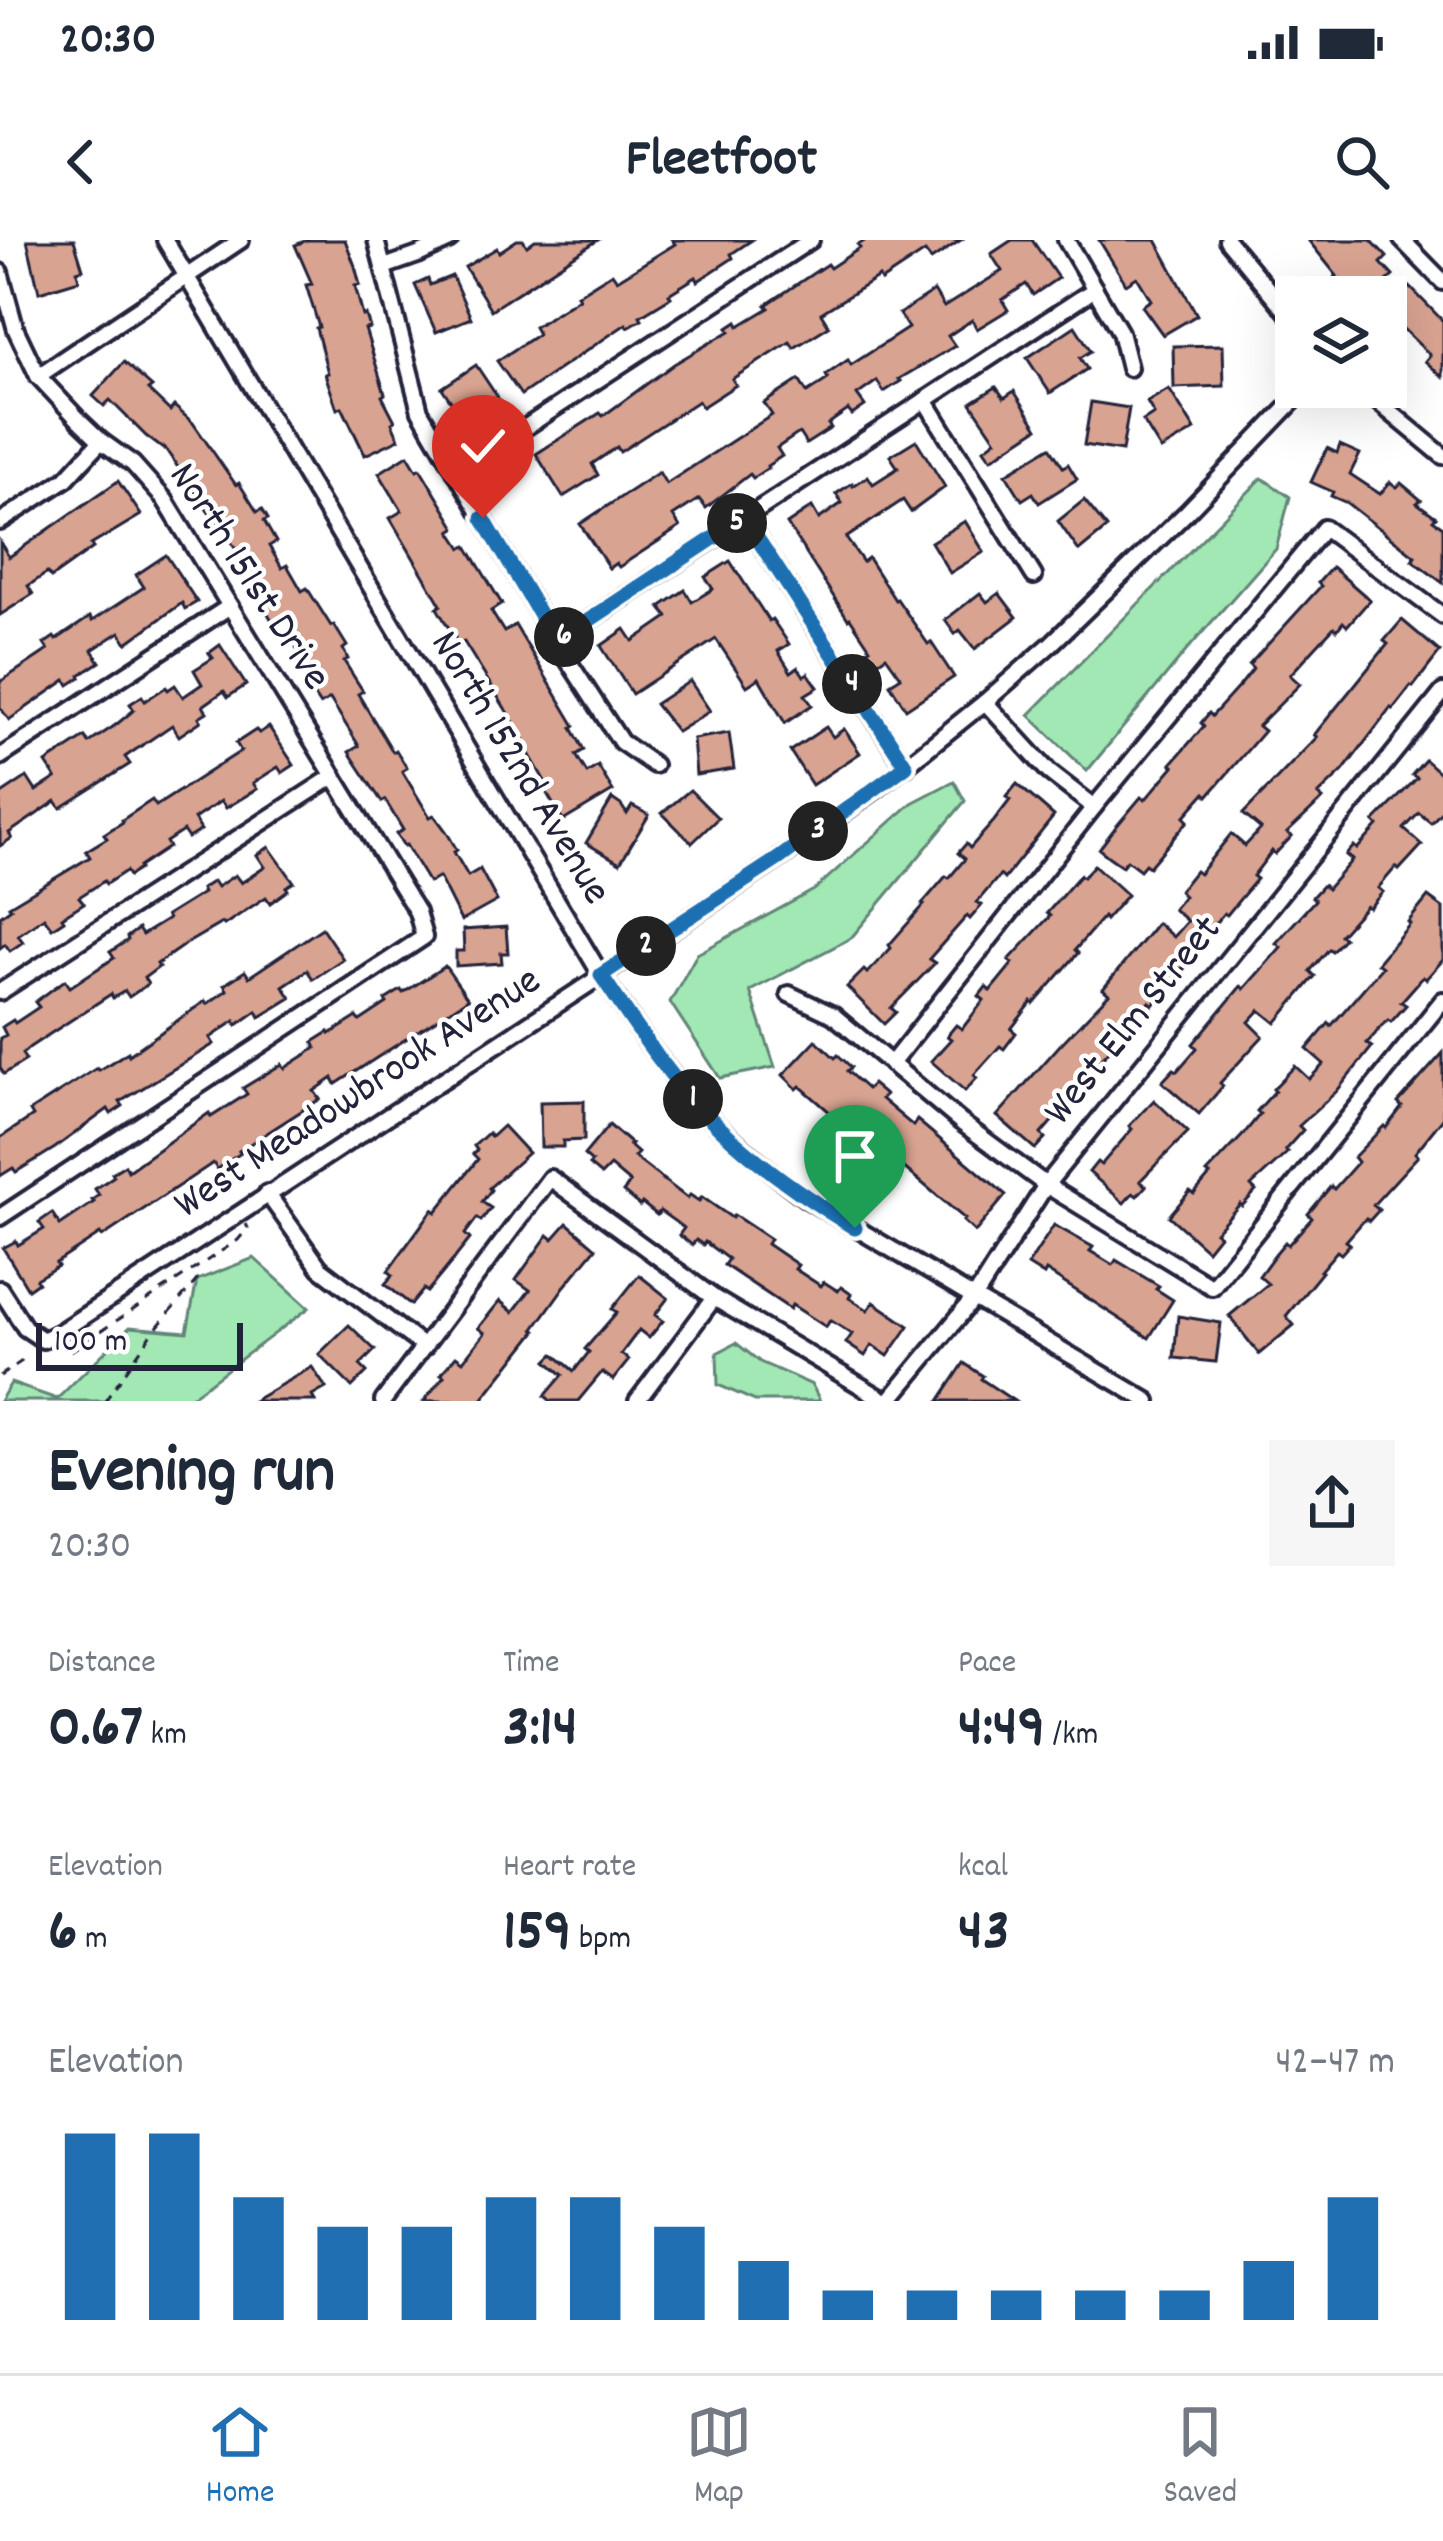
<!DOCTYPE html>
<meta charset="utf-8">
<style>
:root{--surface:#fff;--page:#f6f6f7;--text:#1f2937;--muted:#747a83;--line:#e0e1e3;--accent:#1f6fb2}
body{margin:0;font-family:Dekko,sans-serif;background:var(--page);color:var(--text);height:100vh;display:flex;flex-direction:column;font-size:45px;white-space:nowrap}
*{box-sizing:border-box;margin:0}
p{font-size:39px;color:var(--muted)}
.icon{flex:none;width:66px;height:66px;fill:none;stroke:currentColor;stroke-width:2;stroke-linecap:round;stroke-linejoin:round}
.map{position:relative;height:1161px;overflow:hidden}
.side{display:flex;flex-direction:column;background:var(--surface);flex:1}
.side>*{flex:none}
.buttons{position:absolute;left:1275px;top:36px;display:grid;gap:24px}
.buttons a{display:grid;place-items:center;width:132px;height:132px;border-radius:0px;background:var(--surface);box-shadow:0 12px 48px #0002;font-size:60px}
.scale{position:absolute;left:36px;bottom:30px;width:207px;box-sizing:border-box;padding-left:12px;border:6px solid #22223b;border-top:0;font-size:33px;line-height:42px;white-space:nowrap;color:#22223b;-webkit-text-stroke:9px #fff;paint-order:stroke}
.pin{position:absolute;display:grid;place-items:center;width:102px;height:102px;color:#fff;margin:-123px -51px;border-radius:50% 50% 50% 0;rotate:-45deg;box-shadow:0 0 12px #0007}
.pin .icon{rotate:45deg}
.km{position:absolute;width:60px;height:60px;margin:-30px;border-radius:50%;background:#222;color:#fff;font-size:33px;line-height:60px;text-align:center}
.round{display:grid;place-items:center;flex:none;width:126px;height:126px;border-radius:0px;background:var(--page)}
.summary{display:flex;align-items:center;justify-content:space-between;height:204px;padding:0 48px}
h1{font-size:66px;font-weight:800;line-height:90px}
.stats{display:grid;grid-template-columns:repeat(3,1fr);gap:18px;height:204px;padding:12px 48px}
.stats div{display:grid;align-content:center}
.stats b{font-size:60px;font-weight:800}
.stats small{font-size:33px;font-weight:400}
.stats p{font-size:33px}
.chart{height:336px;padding:24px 48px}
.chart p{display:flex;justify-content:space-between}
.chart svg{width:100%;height:216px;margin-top:12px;stroke:var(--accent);stroke-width:6}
.status{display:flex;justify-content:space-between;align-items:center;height:84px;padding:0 60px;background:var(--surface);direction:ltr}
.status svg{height:33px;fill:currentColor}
header{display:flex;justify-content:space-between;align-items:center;height:156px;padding:0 48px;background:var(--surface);font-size:54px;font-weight:800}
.tabs{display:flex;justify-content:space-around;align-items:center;height:168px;border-top:3px solid var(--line);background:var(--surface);font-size:33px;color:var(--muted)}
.tabs a{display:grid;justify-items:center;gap:6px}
.tabs .active{color:var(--accent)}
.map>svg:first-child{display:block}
.green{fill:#a2e8b4;stroke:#628578;stroke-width:3}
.building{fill:#d9a391;stroke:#22223b;stroke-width:3}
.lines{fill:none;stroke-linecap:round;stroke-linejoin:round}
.minor-casing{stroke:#22223b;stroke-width:22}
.path{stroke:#22223b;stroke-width:3;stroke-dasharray:9 9;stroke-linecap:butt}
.minor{stroke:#fff;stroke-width:14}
.route-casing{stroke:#fff;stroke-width:24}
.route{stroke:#1f6fb2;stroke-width:15}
.labels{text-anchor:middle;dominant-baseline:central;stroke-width:9;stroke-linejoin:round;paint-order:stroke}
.street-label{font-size:42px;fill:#22223b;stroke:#fff}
</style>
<div class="status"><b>20:30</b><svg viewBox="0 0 49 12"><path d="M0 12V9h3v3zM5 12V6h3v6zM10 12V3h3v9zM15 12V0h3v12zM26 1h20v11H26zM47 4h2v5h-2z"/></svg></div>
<header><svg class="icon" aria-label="back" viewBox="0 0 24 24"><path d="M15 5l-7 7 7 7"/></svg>Fleetfoot<svg class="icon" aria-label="search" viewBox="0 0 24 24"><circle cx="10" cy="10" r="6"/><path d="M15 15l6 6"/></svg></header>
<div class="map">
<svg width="1443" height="1161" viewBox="0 0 1443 1161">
<rect width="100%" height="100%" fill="#fff"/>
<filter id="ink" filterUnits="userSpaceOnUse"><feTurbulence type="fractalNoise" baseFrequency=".00833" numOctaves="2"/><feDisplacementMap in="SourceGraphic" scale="24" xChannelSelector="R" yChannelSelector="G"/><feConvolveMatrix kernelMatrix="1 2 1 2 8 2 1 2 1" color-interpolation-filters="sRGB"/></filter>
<g filter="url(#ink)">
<g class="green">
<polygon points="1262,238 1290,257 1276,309 1187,410 1087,531 1029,475"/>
<polygon points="954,541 965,561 851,698 750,751 775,827 720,838 670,762 697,714 814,650 912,563"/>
<polygon points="254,1018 309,1068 185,1161 0,1161 11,1143 57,1159 130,1087 187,1092 197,1040"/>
<polygon points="736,1103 760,1122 812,1145 820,1161 755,1161 718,1145 717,1113"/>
</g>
<g class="building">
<polygon points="27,0 74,0 83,29 77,31 79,40 39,52"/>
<polygon points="307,0 345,0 355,26 360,45 355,46 363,76 366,75 370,88 365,89 385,154 382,156 395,181 392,183 399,199 365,215 342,167 337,169 325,134 328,133 316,88 319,87 306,45 312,44 295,5"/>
<polygon points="517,0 523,0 527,6 535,0 598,0 491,70 465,27 497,8 499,12"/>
<polygon points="672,0 752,0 731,14 733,18 698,41 696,37 669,54 671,57 640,76 642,79 628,87 626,84 521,155 497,121 538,94 534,87 579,58 577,55 612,33 617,40 675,4"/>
<polygon points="866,0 961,0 931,20 925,12 881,41 879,37 821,73 829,86 794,108 790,102 732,139 736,145 702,167 698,161 620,212 617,207 592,224 598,235 563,257 536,214 600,173 603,176 674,124 730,91 728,88 737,82 739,86 769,68 766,65 827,24 830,28 860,8 858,5"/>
<polygon points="1012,0 1032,0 1058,38 1033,55 1026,44 1002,60 1008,70 977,89 972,80 948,96 955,106 899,139 901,141 884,152 877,141 857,155 865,166 852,175 848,170 828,184 831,188 806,204 799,193 777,208 782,216 767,226 768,228 753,238 750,234 706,268 699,259 673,276 680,287 619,327 616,323 609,328 580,284 659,232 666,244 772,175 764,163 799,140 807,153 828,139 826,135 848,120 851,125 908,88 899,74 934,51 944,67 1002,31 991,14"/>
<polygon points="1099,0 1156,0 1197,75 1163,95 1142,66 1151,60 1137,37 1126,44"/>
<polygon points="1308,0 1371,0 1387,17 1381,23 1393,36 1369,57 1350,57 1333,39 1337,36"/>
<polygon points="452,36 471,78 436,92 415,45 428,39 430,45"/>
<polygon points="1410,47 1443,81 1443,137 1425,121 1430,115 1403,89 1386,107 1386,71"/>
<polygon points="1075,86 1091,111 1080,118 1087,129 1050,153 1027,118"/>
<polygon points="1223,105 1224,146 1174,148 1173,106"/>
<polygon points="124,122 152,147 148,150 170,171 174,166 193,183 236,245 239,243 257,272 262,269 268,279 264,281 276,302 269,306 282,328 287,325 302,351 307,348 331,386 334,385 347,406 343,409 348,419 344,421 363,451 358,454 393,512 396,510 407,528 402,531 430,577 434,575 446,591 457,610 454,612 468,636 480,629 497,661 461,681 439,637 429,643 406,605 404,606 396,594 403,590 385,560 382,562 349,512 359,506 330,459 320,465 312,453 315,451 302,431 309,427 296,408 303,404 286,377 274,384 251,344 230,314 236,310 219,282 216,283 164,207 163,209 146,196 110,160 104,166 93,156"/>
<polygon points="476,125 504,167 470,190 442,148"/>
<polygon points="996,147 1004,158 1014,151 1038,188 991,219 984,209 996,200 971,163"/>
<polygon points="1169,149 1195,190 1161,210 1143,181 1154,174 1147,162"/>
<polygon points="1091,162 1129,168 1122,211 1084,205"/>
<polygon points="916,200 945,247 911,272 903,260 846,298 863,322 868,318 895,360 897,359 928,404 931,402 954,437 906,469 890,444 901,437 886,416 876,423 867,410 870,408 850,378 848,379 787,284 812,267 819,279 842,263 836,254 852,243 853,246 868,236 873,244 898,228 890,216"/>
<polygon points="1340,205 1360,214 1350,234 1380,254 1390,242 1397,247 1401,243 1421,260 1417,263 1436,277 1433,280 1443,287 1443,343 1412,320 1415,316 1347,263 1331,256 1333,252 1311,242 1327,208 1337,213"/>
<polygon points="1050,207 1063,227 1068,224 1077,239 1039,263 1033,253 1022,260 1006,234"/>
<polygon points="408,215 417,230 420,228 456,288 451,291 462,308 467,306 502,364 491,371 504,392 515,385 575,486 572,488 584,510 576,515 587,533 598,526 613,551 563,581 542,545 546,543 521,500 524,499 464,402 459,404 450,390 437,368 441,365 390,278 402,271 379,233"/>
<polygon points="118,241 141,275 91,305 93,308 51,338 47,333 28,346 33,354 0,375 0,302 9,317"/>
<polygon points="1084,260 1107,288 1079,311 1058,281"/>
<polygon points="965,281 984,312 950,333 931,302"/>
<polygon points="166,315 197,362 185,369 182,363 127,403 120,392 92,410 100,422 80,435 81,437 69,445 66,440 9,480 0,467 0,442 48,410 44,404 54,397 56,400 90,377 92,381 144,347 136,335"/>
<polygon points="730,321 769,381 772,379 789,404 778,411 791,432 798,427 804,436 808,433 818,447 805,455 812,465 785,483 759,438 747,446 716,399 632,454 601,406 625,389 633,401 668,377 660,367 685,350 692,362 713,349 705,337"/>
<polygon points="1332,327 1370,360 1347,386 1343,382 1337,390 1334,387 1290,435 1300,444 1258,486 1264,491 1208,556 1205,553 1184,577 1188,581 1149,627 1145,624 1140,630 1127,620 1122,626 1109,617 1099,609 1115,588 1141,557 1145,560 1174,526 1171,524 1204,486 1201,483 1209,473 1212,476 1242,443 1253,429 1249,425 1321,346 1318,343"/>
<polygon points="980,353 987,362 999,353 1017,377 975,409 960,390 955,394 945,380"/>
<polygon points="1402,380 1440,412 1413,447 1411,446 1393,469 1391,468 1343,531 1318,555 1323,559 1287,593 1292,596 1275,614 1272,611 1253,636 1257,639 1240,659 1227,675 1224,673 1197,704 1201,707 1182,728 1184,729 1153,765 1150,762 1128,788 1132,792 1117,808 1114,805 1090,831 1096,836 1085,849 1082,846 1060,872 1041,894 1045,898 1035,909 997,876 1060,805 1109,754 1103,749 1157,683 1173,697 1187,681 1173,669 1184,656 1179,651 1195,631 1199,634 1231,594 1245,606 1261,589 1243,574 1317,497 1314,495 1388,404 1384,401"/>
<polygon points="220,405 246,445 228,457 224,451 203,466 207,472 199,477 201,481 179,496 172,485 125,517 130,524 61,568 56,561 9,593 12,598 0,606 0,555 27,537 36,551 56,538 46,523 85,497 89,503 117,484 134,470 130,464 142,456 145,461 166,447 168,450 175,445 183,457 202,444 194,430 213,418 209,413"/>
<polygon points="690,441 710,471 677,492 655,464"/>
<polygon points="269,487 294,525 282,533 278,527 253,543 257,549 226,568 221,561 194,579 201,590 188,598 183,591 166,602 169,607 139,627 140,629 129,636 126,631 106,644 104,641 79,657 84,663 62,677 64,680 52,688 44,677 18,695 23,702 10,711 5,704 0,708 0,676 11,668 9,666 90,617 86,611 107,598 104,594 123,582 122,580 152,560 156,566 241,511 236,503 256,490 259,493"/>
<polygon points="826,487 833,497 844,489 860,513 812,545 790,511"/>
<polygon points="729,493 734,529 696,535 693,499"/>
<polygon points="1425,520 1443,536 1443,570 1431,583 1419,573 1404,589 1422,605 1399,630 1396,627 1378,648 1383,652 1369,668 1366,666 1340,695 1344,698 1332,711 1329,709 1310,731 1315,736 1276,783 1260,770 1249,782 1263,796 1220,843 1223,846 1199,874 1162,842 1174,829 1177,831 1197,808 1193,804 1241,746 1244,749 1281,707 1276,703 1315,660 1312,657 1323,645 1327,649 1352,620 1346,615 1354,606 1357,609 1378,586 1374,582 1417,538 1412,535"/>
<polygon points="1017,544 1054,576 1004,639 1000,635 977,662 982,665 970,679 967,676 929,719 935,723 891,768 896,772 884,784 847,747 864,730 867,733 891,708 889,705 924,665 922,664 946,636 949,638 965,619 958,613 966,604 970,608 994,581 1010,560 1006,557"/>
<polygon points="690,550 718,578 692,603 662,573"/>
<polygon points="612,559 621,565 627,574 632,566 649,575 620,623 586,603"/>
<polygon points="269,607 294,642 286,647 288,650 270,663 266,657 224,685 222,683 184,705 157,724 159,727 144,738 148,744 129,757 125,751 113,758 111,754 30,807 22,814 26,820 4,834 0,828 0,798 6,795 2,787 13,780 15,783 39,767 35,762 65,740 70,747 114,718 110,712 128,700 127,697 138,689 142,695 168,679 166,676 203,653 201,649 213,641 217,647 235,635 241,643 265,627 257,615"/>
<polygon points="1094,625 1127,655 1105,680 1103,677 1075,710 1078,713 1034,764 1032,762 1011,789 1016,793 1004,809 1000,806 974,835 977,838 965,851 931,821 951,799 947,796 956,785 962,789 984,760 979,756 986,747 990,751 1013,723 1009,720 1050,676 1047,673 1080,635 1083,637"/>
<polygon points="1428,657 1443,668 1443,720 1426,739 1423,737 1401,762 1406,765 1391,782 1388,780 1367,803 1372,807 1337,851 1299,886 1303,890 1285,910 1288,912 1251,946 1256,951 1242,966 1240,964 1215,992 1219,995 1207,1010 1169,976 1190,951 1194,954 1210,935 1207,933 1243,895 1260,874 1257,871 1275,851 1273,849 1295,826 1309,839 1324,824 1307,809 1329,783 1331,786 1382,727 1377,723 1410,684 1408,682"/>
<polygon points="506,687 508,713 501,713 502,723 456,726 456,711 464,711 463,690"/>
<polygon points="322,688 343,719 313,739 307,730 283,746 291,758 260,777 257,771 237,785 235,781 210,798 214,804 120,862 123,866 111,874 108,869 55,908 16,932 13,928 0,936 0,898 33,876 30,871 97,828 99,830 128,812 129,815 205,761 207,764 227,750 224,745 245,731 249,737"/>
<polygon points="445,726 468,759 336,844 333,838 314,851 320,859 239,911 241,913 217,929 213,923 102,997 100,994 56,1023 58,1026 36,1039 38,1042 28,1049 3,1008 16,1001 18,1005 44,989 39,982 52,973 60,985 94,962 92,960 99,955 95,949 114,936 112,933 125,925 128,931 209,873 211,877 247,854 243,848 282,824 285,828 316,808 313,802 329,792 330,794 357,777 360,781 387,763 385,760 401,750 403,753"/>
<polygon points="816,800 835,818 838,815 851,827 847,831 867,849 872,844 885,855 881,859 913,886 917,880 1006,955 975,992 963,981 965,979 884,911 880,916 800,846 797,849 783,835"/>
<polygon points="1443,813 1443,878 1415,913 1418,916 1373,965 1379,970 1369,981 1366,978 1346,1001 1350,1004 1341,1014 1337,1011 1320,1031 1322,1032 1286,1076 1294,1085 1259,1114 1229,1076 1268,1044 1259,1036 1275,1014 1285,1002 1288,1005 1312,978 1308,974 1331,946 1334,949 1358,922 1354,917 1384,886 1386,888 1402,867 1398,863"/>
<polygon points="1154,860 1188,892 1140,941 1146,946 1137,956 1133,953 1124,963 1089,932 1097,922 1101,925 1132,889 1129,886"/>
<polygon points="584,861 584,900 563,901 563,907 541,907 540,862"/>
<polygon points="609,885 631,904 629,905 638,913 634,917 687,958 690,955 699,961 702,957 732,978 734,975 770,999 767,1004 798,1025 795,1029 821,1046 824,1042 838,1051 841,1047 851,1054 849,1058 868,1070 874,1062 909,1086 888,1116 872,1105 865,1116 846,1103 852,1094 830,1080 826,1087 792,1065 790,1069 724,1025 728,1019 705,1002 703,1005 696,1000 692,1005 679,995 684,988 660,971 657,975 642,963 640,966 623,952 630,943 610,926 601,935 589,925 592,922 584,915"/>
<polygon points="503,886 528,913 489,948 491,950 482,962 491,968 481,981 477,978 465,994 470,999 446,1029 427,1052 424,1049 411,1065 385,1044 393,1035 388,1031 433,969 436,972 478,919 473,914 477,910 474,906 488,893 491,897"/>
<polygon points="567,983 596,1008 564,1047 534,1089 536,1091 481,1161 424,1161 444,1136 441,1134 456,1116 463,1121 485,1093 478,1088 500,1061 513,1072 530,1050 516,1040 548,995 553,999"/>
<polygon points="1054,985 1093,1007 1090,1011 1113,1025 1116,1020 1144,1037 1159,1046 1156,1049 1173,1060 1149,1098 1046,1031 1044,1035 1028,1025"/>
<polygon points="639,1035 668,1058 655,1075 663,1081 649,1098 639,1090 621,1114 629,1120 613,1140 602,1132 578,1161 551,1161 545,1156 563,1135 547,1121 554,1114 574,1131 589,1112 585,1109 617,1072 612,1069"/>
<polygon points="1178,1076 1221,1083 1216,1122 1174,1118"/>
<polygon points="349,1085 375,1110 360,1125 367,1132 352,1147 319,1114"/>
<polygon points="964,1123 983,1136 981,1139 1014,1161 939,1161"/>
<polygon points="312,1127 326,1148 312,1156 315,1161 253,1161"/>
</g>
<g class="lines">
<defs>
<g id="minor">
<polyline points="165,0 601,735 648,804 685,851 718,886 780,939 805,958 1148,1161"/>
<polyline points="376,0 420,171 556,402 621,502 654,525"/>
<polyline points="1066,0 1120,92 1129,128"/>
<polyline points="1227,0 1296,83"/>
<polyline points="1402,0 1443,42"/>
<polyline points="384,27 418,15 450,0"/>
<polyline points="0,32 16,90 38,136 79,180 101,201 133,224 165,260 417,672 424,697 0,977"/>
<polyline points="38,136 241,0"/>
<polyline points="1360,147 1443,216"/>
<polyline points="925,160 1034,336"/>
<polyline points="456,233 811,0"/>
<polyline points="744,278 906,527"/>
<polyline points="0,282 66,239 101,201"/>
<polyline points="556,402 1095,49"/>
<polyline points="985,462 1049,532 1094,567"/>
<polyline points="0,517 230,366"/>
<polyline points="0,752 334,536"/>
<polyline points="789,754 833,775 962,883 1046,945 1212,1047 1443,760"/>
<polyline points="891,824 1094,567 1324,288 1443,376"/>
<polyline points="267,953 320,1028 424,1107"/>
<polyline points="0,1049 25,1088 43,1100 61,1091 779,619 878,548 985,462 1051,404 1186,273 1307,147"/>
<polyline points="383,1161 550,938 714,1058 886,1161"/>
<polyline points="637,1161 714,1058"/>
<polyline points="889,1161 975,1057 1046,945 1443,452"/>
</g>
</defs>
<use href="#minor" class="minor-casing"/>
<g class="path">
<polyline points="71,1111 238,1000 248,988 246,984"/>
<polyline points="0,1136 25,1119"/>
<polyline points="105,1161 153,1092 197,1040 196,1030"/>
</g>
<use href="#minor" class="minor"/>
</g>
</g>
<g class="lines" filter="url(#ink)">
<defs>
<path id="route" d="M483 278 556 402 744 278 906 526 778 619 601 735C637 789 673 844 721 889 761 927 807 959 855 988"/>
</defs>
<use href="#route" class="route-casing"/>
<use href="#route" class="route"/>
</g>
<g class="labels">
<g class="street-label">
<text transform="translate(247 338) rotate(57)">North 151st Drive</text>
<text transform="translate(518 529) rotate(59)">North 152nd Avenue</text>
<text transform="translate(1135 782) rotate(-51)">West Elm Street</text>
<text transform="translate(359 855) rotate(-33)">West Meadowbrook Avenue</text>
</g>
</g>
</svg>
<div class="buttons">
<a><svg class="icon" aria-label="layers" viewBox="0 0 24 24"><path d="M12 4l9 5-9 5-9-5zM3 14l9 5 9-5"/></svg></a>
</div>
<div class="scale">100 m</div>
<div class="pin" style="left:855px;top:988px;background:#1e9e55"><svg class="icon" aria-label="arrive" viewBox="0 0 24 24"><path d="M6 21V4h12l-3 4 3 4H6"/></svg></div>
<div class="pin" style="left:483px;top:278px;background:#d93025"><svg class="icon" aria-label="check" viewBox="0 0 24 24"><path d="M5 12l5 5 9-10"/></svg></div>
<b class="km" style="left:693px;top:859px">1</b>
<b class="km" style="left:646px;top:706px">2</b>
<b class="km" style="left:818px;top:591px">3</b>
<b class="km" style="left:852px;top:444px">4</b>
<b class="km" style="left:737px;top:283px">5</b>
<b class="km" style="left:564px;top:397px">6</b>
</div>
<section class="side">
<div class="summary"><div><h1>Evening run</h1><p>20:30</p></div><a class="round"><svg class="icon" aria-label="share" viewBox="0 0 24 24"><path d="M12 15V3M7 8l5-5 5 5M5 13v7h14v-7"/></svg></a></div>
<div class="stats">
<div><p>Distance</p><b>0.67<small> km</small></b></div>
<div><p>Time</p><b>3:14</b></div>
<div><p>Pace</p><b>4:49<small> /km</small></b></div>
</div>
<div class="stats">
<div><p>Elevation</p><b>6<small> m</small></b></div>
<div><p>Heart rate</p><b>159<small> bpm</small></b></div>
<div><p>kcal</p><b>43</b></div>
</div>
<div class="chart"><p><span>Elevation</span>42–47 m</p>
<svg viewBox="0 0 160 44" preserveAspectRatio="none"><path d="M5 44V6M15 44V6M25 44V19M35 44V25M45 44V25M55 44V19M65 44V19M75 44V25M85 44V32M95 44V38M105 44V38M115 44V38M125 44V38M135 44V38M145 44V32M155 44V19"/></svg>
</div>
</section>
<nav class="tabs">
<a class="active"><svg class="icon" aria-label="home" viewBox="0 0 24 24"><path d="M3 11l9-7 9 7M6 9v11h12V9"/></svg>Home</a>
<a><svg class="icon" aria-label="map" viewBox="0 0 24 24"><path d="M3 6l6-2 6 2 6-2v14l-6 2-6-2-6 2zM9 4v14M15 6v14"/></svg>Map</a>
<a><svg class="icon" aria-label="saved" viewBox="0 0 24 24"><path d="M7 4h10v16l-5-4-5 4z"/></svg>Saved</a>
</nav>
